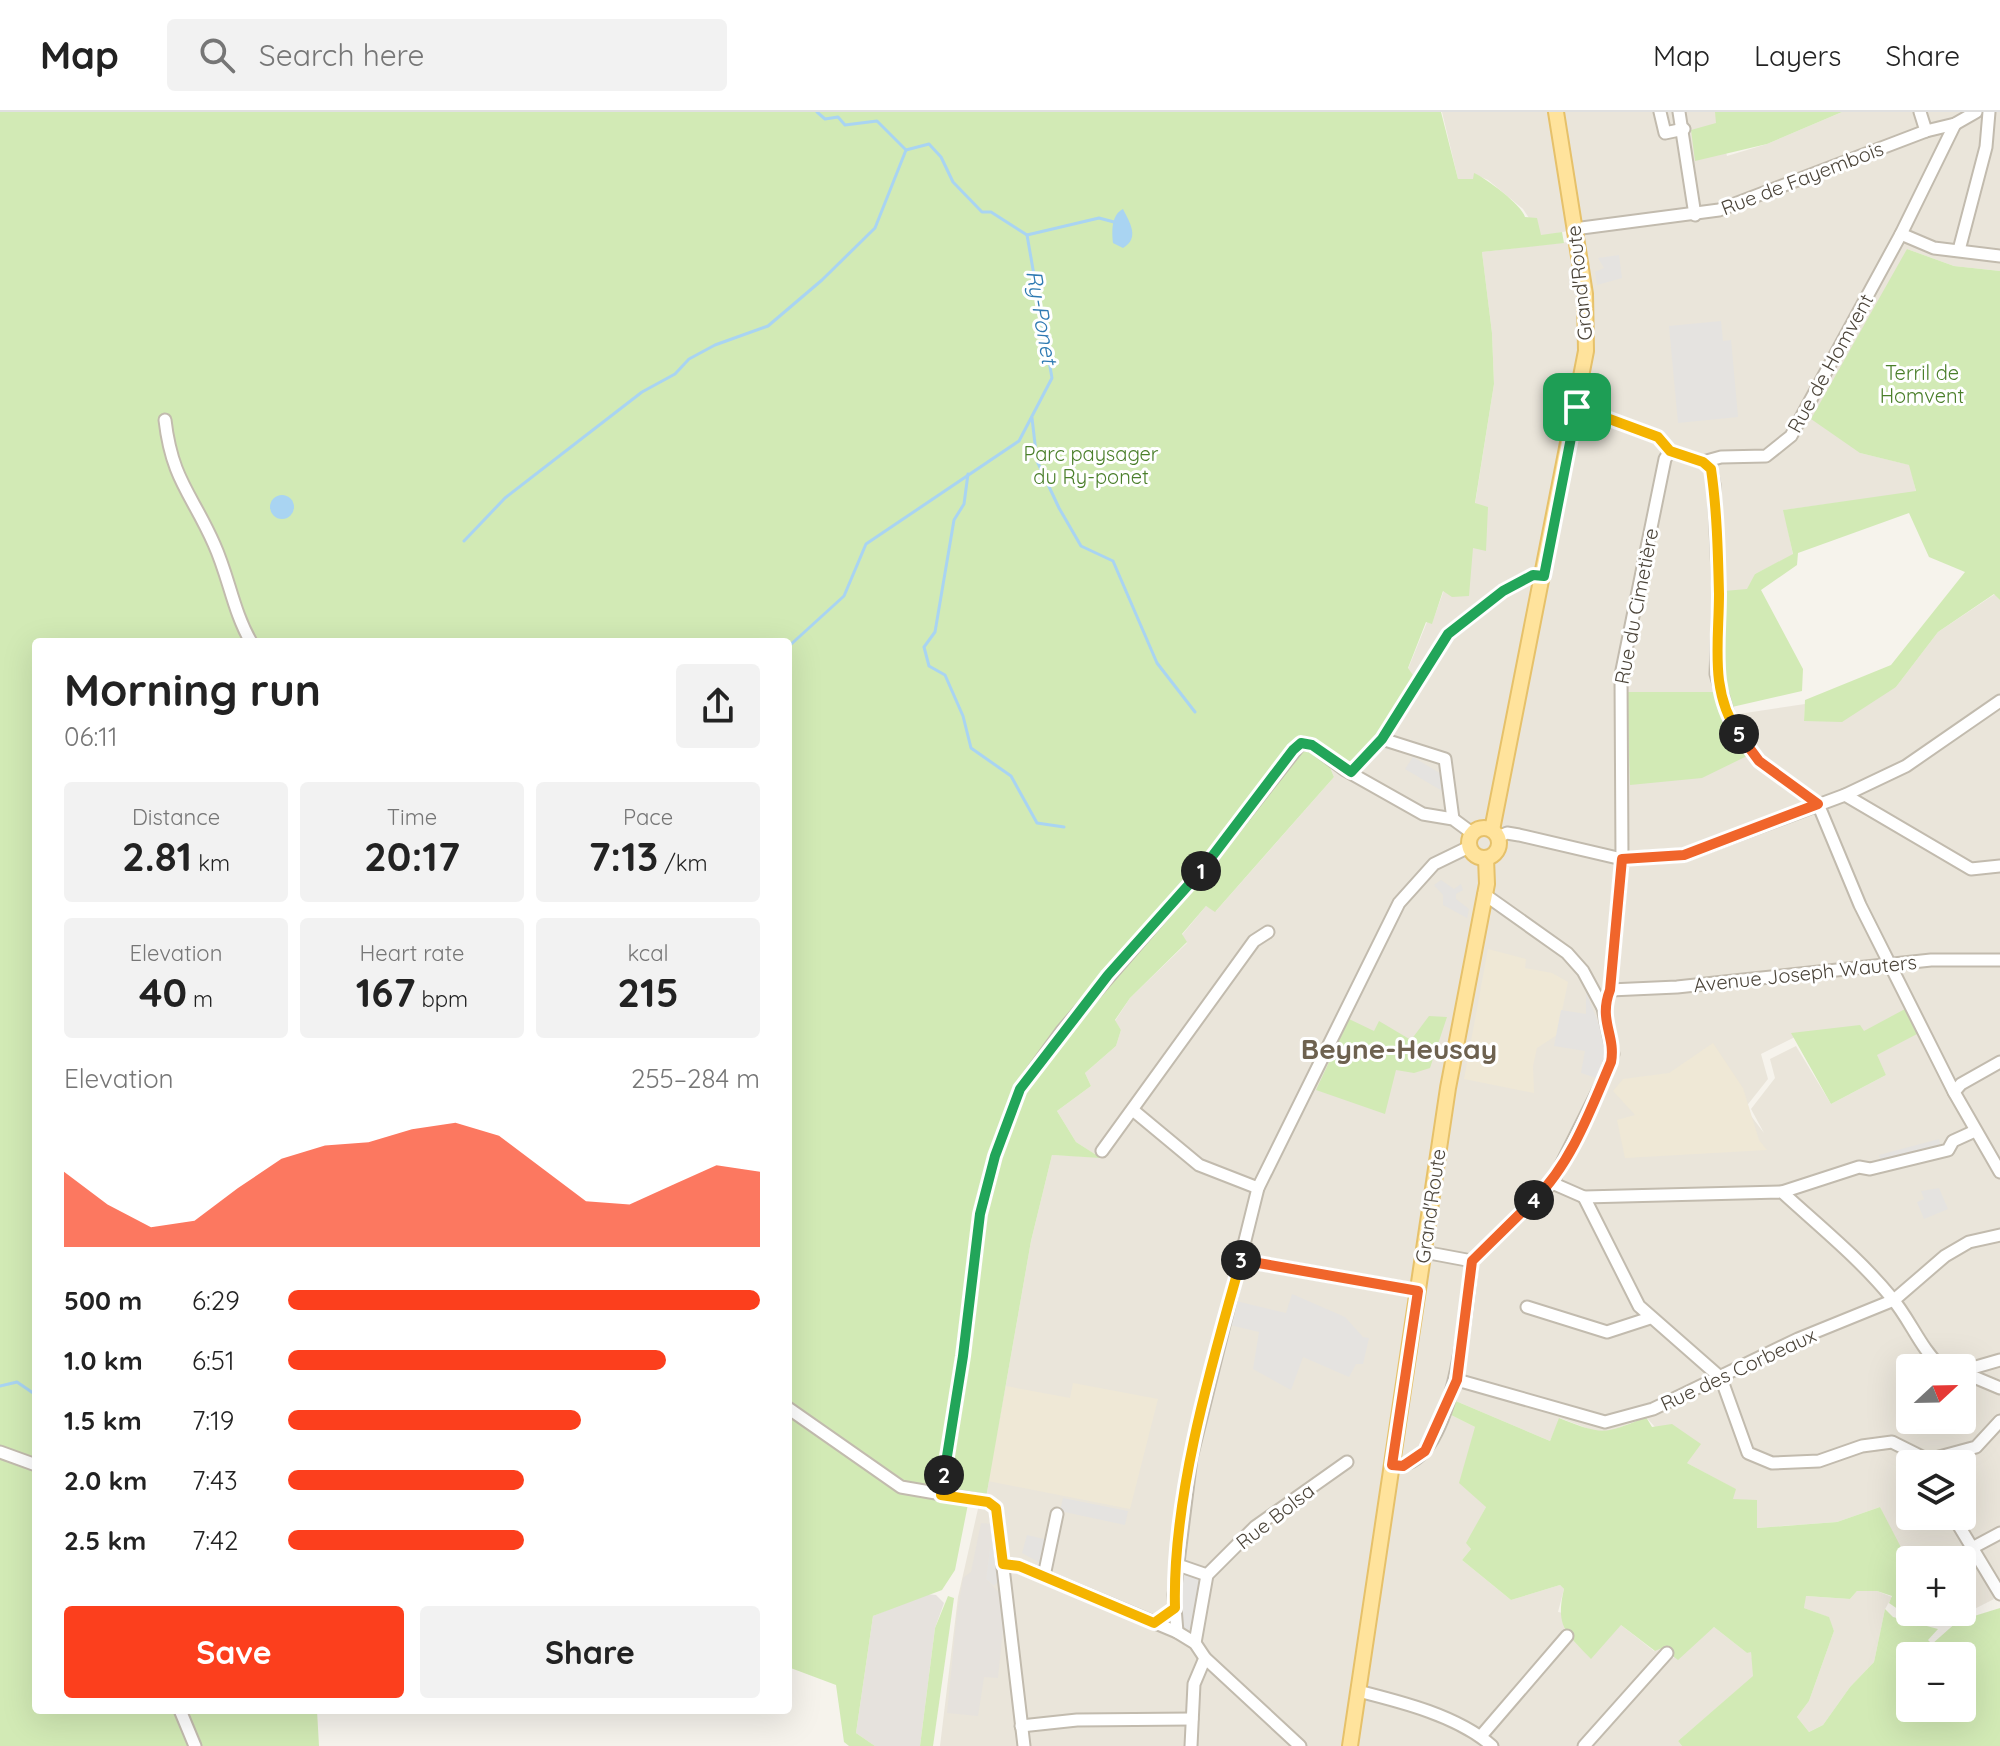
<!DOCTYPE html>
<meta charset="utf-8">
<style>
:root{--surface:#fff;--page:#f2f2f2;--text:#222;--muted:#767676;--line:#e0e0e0;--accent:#fc3f1d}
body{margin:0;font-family:Quicksand,sans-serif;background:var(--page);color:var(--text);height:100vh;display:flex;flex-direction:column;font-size:30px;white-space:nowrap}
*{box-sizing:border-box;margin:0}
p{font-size:26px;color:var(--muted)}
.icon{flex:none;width:44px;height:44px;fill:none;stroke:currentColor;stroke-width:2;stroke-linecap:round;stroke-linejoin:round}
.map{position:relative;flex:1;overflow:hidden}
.details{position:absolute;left:32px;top:526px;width:760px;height:1076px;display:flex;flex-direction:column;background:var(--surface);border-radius:8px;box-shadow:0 8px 32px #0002}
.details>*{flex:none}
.needle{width:52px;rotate:68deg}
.buttons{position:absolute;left:1896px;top:1242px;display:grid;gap:16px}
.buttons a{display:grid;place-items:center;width:80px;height:80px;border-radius:8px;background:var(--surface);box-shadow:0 8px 32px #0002;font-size:40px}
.pin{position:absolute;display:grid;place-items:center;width:68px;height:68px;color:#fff;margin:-34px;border-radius:16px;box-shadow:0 4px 12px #0006}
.km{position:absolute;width:40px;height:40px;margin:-20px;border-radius:50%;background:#222;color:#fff;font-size:22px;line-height:40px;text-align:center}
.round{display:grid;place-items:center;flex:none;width:84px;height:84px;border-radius:8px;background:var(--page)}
.head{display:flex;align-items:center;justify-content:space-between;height:136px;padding:0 32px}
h1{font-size:44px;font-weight:700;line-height:60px}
.stats{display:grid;grid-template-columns:repeat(3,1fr);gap:12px;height:136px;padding:8px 32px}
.stats div{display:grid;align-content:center;border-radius:8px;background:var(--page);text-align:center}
.stats b{font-size:40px;font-weight:700}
.stats small{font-size:22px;font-weight:400}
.stats p{font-size:22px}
.chart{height:224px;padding:16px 32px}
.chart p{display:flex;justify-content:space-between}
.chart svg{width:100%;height:144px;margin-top:8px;fill:var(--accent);opacity:.7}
.cta{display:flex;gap:16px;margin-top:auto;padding:16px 32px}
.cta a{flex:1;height:92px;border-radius:8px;background:var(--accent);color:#fff;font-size:32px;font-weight:700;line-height:92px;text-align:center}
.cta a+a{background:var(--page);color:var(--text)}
ul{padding:0 32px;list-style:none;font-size:26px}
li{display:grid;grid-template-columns:128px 96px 1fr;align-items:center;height:60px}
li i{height:20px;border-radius:10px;background:var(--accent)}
header{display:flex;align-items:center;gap:48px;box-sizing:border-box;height:112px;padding:0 40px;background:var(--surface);border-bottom:2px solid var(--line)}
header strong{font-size:38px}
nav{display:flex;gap:44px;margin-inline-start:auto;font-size:28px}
.search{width:560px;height:72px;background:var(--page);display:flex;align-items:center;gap:20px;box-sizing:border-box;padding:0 28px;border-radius:8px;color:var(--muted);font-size:30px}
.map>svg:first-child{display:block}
.residential{fill:#eae5da;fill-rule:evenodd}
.industrial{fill:#e6e2dd}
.education{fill:#efe8d6}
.green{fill:#d2eab5;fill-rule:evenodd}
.parking{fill:#e5e3e0}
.water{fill:#a9d4f2}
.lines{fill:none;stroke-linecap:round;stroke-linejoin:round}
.stream{stroke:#a9d4f2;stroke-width:3}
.minor-casing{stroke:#c2bbae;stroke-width:15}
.major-casing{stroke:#e6c16a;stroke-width:18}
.minor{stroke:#fff;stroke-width:11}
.major{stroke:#ffe39c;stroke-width:14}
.split-1-casing{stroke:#fff;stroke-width:16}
.split-2-casing{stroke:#fff;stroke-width:16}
.split-3-casing{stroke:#fff;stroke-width:16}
.split-4-casing{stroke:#fff;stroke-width:16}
.split-5-casing{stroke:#fff;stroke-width:16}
.split-6-casing{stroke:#fff;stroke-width:16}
.split-1{stroke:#22a559;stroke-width:10}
.split-2{stroke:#22a559;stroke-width:10}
.split-3{stroke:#f5b400;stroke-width:10}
.split-4{stroke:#f0652b;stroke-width:10}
.split-5{stroke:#f0652b;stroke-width:10}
.split-6{stroke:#f5b400;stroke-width:10}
.labels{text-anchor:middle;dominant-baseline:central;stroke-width:6;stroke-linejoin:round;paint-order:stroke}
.street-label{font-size:20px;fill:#4b4439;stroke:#fff}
.park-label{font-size:20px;fill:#4a7f2a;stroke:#fff}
.water-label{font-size:22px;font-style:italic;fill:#2e7ab2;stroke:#fff}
.district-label{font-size:28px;font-weight:bold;fill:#6e6250;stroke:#fff}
</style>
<header>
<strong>Map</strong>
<div class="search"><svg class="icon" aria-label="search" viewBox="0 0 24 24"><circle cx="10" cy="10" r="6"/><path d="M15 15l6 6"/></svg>Search here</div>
<nav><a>Map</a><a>Layers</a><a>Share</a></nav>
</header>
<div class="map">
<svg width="2000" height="1634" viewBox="0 0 2000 1634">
<rect width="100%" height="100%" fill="#f6f3ec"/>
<g class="residential">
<polygon points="1442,0 1551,0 1568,119 1541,124 1523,97 1488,68 1474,62 1474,67 1458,67"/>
<path d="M1562 0H1715L1727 44 1767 32 1842 0H2000V159L1954 154 1907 137 1860 341 1910 353 1916 380 1784 398 1793 443 1755 462 1732 595V603L1805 592 1804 609 1896 575 1938 520 1995 482 2000 488V1473L1960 1404 1962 1352H1910V1404H1956L1994 1487 1943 1513 1935 1500H1962V1448H1910V1472L1903 1468V1454L1880 1395 1837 1410 1756 1416 1732 1387 1735 1377 1687 1351 1646 1305 1611 1319 1597 1320 1560 1306 1550 1329 1451 1287 1445 1300 1475 1315 1486 1395 1467 1431 1471 1437 1462 1448 1511 1488 1560 1473 1564 1477 1558 1500 1621 1513 1654 1539 1662 1535 1673 1546 1714 1515 1747 1541 1751 1539 1754 1564 1678 1629 1682 1634H940L958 1485 980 1388 986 1386 1031 1129 1052 1043 1099 1045 1076 1030 1057 999 1091 974 1085 961 1116 934 1121 918 1115 909 1130 886 1187 831 1182 823 1206 794 1216 799 1334 665 1329 653 1339 650 1408 557 1427 510 1432 511 1444 478 1473 435 1486 438 1475 392 1494 272 1492 221 1482 140 1576 129ZM1627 580H1714L1723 611 1747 644ZM1864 919 1918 921 1876 943 1886 963 1831 992 1796 934 1770 947 1775 966 1751 997 1764 1021 1745 996 1768 967 1761 942 1795 925 1792 921ZM1910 1256H1962V1308H1910Z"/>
<polygon points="1857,1479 1877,1479 1892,1485 1885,1497 1874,1550 1850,1575 1823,1613 1809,1620 1797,1605 1809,1589 1834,1519 1828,1505 1804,1496 1805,1484 1850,1487"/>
</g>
<g class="industrial">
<polygon points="981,1411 993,1412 986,1467 1000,1482 1003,1517 998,1566 984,1565 978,1604 947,1601 957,1501 963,1466 971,1460"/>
<polygon points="926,1482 936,1483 944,1491 935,1516 920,1634 875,1634 856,1621 873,1504"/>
</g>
<g class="education">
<polygon points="1488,837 1526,847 1525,856 1552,861 1568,870 1557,923 1537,936 1533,954 1534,981 1464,967"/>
<polygon points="1713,931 1743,976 1759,1028 1767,1038 1625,1046 1617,1008 1635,1003 1613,979 1623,967 1669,961"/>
<polygon points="1073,1271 1158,1287 1130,1397 988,1369 1006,1274 1070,1286"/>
</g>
<g class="green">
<path d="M0 0H1441L1458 67H1473L1474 61C1487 67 1522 93 1525 105L1537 106 1541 123 1562 120 1564 131 1482 140 1492 221 1494 272 1475 391 1488 395 1486 439 1473 436 1469 484 1452 485 1443 479 1432 512 1426 510 1408 556 1415 566 1381 620 1353 650 1320 646 1329 653 1334 665 1215 800 1206 794 1182 822 1187 830 1130 886 1115 908 1121 918 1116 934 1085 961 1091 974 1057 999 1076 1030 1101 1046 1052 1043 1031 1129 986 1386 969 1387 955 1458 942 1478 873 1504 856 1621 875 1634H849L844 1630 836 1573 788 1555V530H36V1598H317L319 1634H0Z"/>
<polygon points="1715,0 1842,0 1767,32 1695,49 1691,18 1716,11"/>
<polygon points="1907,137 1954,154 2000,159 2000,488 1994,482 1938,520 1896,575 1842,610 1804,609 1805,588 1891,553 1965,460 1929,445 1909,401 1798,441 1797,453 1761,478 1803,557 1802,579 1732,595 1721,555 1724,479 1747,477 1755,462 1793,442 1783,398 1916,379 1909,353 1860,341 1811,307"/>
<polygon points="1627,580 1714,580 1723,611 1747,644 1702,666 1630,673"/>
<polygon points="1905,897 1919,921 1877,943 1886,963 1831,992 1791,921 1860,913 1864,919"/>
<polygon points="1429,904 1447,905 1430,956 1414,961 1396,958 1385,1002 1316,978 1349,907 1374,919 1379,909 1411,928"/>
<path d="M1451 1287 1550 1329 1559 1306C1603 1323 1603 1323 1646 1305L1652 1315 1672 1312 1701 1332 1687 1351 1736 1377 1733 1387 1757 1388V1416L1837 1410 1880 1395 1906 1445 1903 1468 1910 1472V1500H1935L1940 1511 1902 1500 1889 1491 1892 1484 1877 1479H1857L1850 1487 1806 1484 1804 1496 1829 1505 1834 1519 1809 1589 1797 1605 1809 1620 1823 1613 1850 1575 1874 1550 1885 1497 1893 1505 1938 1517 1928 1528 1932 1532 1958 1509 2000 1496V1634H1682L1678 1629 1753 1564 1751 1540 1747 1541 1714 1515 1678 1548 1662 1536 1655 1539 1621 1513 1591 1547C1566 1520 1555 1515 1564 1477L1560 1473 1511 1488 1462 1448 1471 1437 1466 1431 1486 1395 1459 1371 1475 1315 1445 1300ZM1910 1544H1962V1596H1910Z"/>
<polygon points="948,1484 954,1486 933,1634 920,1634 935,1516"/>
</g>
<g class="parking">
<polygon points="1619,143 1622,166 1597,173 1595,160 1604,156 1598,146"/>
<polygon points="1721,209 1723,229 1731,228 1738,305 1678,311 1669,214"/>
<polygon points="1288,633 1293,638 1228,717 1244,691"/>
<polygon points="1413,645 1443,663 1444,680 1405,657"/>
<polygon points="1441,768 1454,777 1461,772 1463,778 1456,782 1456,787 1469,797 1467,806 1443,793 1443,783 1434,773"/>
<polygon points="1586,880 1607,933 1599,967 1581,961 1585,939 1554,934 1561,898 1586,902"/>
<polygon points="1939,1027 1941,1035 1881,1051 1879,1043"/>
<polygon points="1939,1076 1948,1097 1924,1107 1917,1090 1924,1087 1921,1079"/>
<polygon points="1292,1182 1345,1205 1363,1225 1369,1226 1363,1252 1356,1252 1349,1265 1303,1245 1291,1278 1253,1257 1259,1220 1230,1213 1236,1189 1286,1201"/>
<polygon points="1063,1386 1128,1399 1125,1413 1060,1399"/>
<polygon points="992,1420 1000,1425 998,1470 994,1474 986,1467"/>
<polygon points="1027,1423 1048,1428 1042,1452 1022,1441"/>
<polygon points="1183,1461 1201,1465 1190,1518 1183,1516 1178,1508"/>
</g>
<g class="water">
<path d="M1123 97C1130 111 1140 126 1123 136L1113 131C1112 119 1111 103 1123 97Z"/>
<circle cx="282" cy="395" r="12"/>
</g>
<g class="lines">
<g class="stream">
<polyline points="1027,123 1099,106 1114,110"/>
<polyline points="1032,306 1037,349 1059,396 1081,434 1113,449 1157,551 1195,600"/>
<polyline points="968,362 964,392 954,408 935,520 924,535 929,554 945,563 963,604 971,636 1011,664 1037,711 1064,715"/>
<polyline points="464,429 505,386 642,280 675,262 689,247 715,233 768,214 822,168 875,116 906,38"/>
<polyline points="788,535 844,484 866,432 1019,329 1052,266 1027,123 991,100 982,100 953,70 941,45 929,32 906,38 877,9 845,13 838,5 825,7 817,0"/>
<polyline points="0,1274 17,1270 36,1283"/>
</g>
<defs>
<g id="minor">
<polyline points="1660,0 1665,21 1684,17"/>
<polyline points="1679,0 1695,103"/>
<polyline points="1920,0 1926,19"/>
<polyline points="1574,117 1719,98 1926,19 1955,12 1976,0"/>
<polyline points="1901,122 1934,136 2000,144"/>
<polyline points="1959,138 1986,35 1989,0"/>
<polyline points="1577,295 1658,325 1670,339 1703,350 1721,345 1766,344 1791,324 1901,122 1955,12"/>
<path d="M165 308C172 368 192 382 214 432 229 465 233 499 251 530"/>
<polyline points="1703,350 1711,357 1714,373 1719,483 1716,562 1730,609 1759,649 1818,692"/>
<polyline points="1382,627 1445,647 1453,707"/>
<polyline points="1351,660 1382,627 1448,522 1503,479 1533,463 1544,464"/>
<polyline points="1845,683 1971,757 2000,754"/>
<polyline points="1818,692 1860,793 1954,980 2000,1060"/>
<polyline points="1498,725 1507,721 1519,723 1622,747 1684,743 1845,683 1906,654 2000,589"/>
<polyline points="1610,878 1677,875 1931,848 2000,848"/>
<polyline points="1603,896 1610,878 1622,747 1621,563 1665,347 1670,339"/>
<polyline points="1954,980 1961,972 2000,950"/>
<polyline points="1134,999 1199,1053 1258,1076"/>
<polyline points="1102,1039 1254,829 1268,820"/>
<path d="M1552 1071 1584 1085 1782 1080C1819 1114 1859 1146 1891 1185 1910 1207 1920 1236 1942 1256"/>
<polyline points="1782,1080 1859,1055 1870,1057 1948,1038 1953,1029 1975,1019"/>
<polyline points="1584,1085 1639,1194 1721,1266 1748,1341 1772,1351 1819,1349 1862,1334 1892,1330 1928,1348"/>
<polyline points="1424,1140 1472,1149 1552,1071 1605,965 1613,942 1603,896 1583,859 1567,841 1484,782"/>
<polyline points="1241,1148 1418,1179"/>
<polyline points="1527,1195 1607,1220 1650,1206"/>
<polyline points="1962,1259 2000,1248"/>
<polyline points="1962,1260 2000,1276"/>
<polyline points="1457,1268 1605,1310 1653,1297 1798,1227 1894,1188 1945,1144 1969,1130 2000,1123"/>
<polyline points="788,1296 901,1375 988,1390 996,1396 1024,1634"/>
<polyline points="0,1340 36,1353"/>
<polyline points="1929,1351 1928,1348 1976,1335 2000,1309"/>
<path d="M1392 1353C1455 1362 1467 1191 1472 1149"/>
<polyline points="941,1383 963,1244 980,1102 995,1044 1020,977 1062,919 1202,757 1301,631 1312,633 1345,658 1423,702 1453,707 1472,721"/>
<polyline points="1953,1404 2000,1482"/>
<polyline points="1972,1436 2000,1421"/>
<polyline points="1003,1452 1019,1454 1177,1520 1195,1531 1205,1546 1300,1634"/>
<polyline points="1178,1453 1207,1463 1195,1531"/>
<polyline points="1207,1463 1255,1415 1347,1350"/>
<polyline points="1044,1464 1057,1402"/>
<polyline points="1177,1520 1174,1483 1191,1346 1258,1076 1399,791 1434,752 1469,735"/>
<path d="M1358 1579C1402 1590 1458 1604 1492 1634"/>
<polyline points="180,1598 195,1634"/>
<polyline points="1021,1614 1077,1608 1192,1607"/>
<polyline points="1481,1624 1567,1524"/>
<polyline points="1191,1634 1194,1572 1205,1546"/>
<polyline points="1584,1634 1667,1541"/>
</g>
<g id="major">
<circle cx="1484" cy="731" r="15"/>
<polyline points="1492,718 1586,239 1585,182 1556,0"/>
<polyline points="1350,1634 1448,976 1487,772 1486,746"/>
</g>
</defs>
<use href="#minor" class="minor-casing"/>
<use href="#major" class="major-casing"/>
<use href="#minor" class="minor"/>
<use href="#major" class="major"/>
</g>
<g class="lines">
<defs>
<polyline id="split-1" points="1201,759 1293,638 1301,631 1312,633 1351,660 1382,627 1448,522 1503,479 1533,463 1544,464 1577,295"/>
<polyline id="split-2" points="944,1363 963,1244 980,1102 995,1044 1020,977 1108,863 1201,759"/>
<path id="split-3" d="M944 1363 941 1383 988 1390 996 1396 1003 1452 1019 1454 1154 1511 1175 1496C1172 1386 1211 1254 1241 1148"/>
<polyline id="split-4" points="1241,1148 1418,1179 1392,1353 1403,1354 1425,1339 1457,1268 1472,1149 1534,1088"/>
<path id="split-5" d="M1534 1088C1571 1052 1591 997 1611 950 1616 923 1598 909 1610 878L1622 747 1684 743 1818 692 1759 649 1739 622"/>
<path id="split-6" d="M1577 295 1658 325 1670 339 1703 350 1711 357C1717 398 1718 441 1719 482 1719 530 1709 580 1739 622"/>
</defs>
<use href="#split-1" class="split-1-casing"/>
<use href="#split-2" class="split-2-casing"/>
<use href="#split-3" class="split-3-casing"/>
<use href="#split-4" class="split-4-casing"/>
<use href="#split-5" class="split-5-casing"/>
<use href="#split-6" class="split-6-casing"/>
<use href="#split-1" class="split-1"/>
<use href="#split-2" class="split-2"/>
<use href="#split-3" class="split-3"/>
<use href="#split-4" class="split-4"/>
<use href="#split-5" class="split-5"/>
<use href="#split-6" class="split-6"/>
</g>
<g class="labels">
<g class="street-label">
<text transform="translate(1802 66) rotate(-21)">Rue de Fayembois</text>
<text transform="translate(1579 171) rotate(-96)">Grand'Route</text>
<text transform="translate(1830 251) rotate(-61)">Rue de Homvent</text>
<text transform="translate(1636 494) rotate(-79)">Rue du Cimetière</text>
<text transform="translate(1805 861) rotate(-6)">Avenue Joseph Wauters</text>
<text transform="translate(1430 1094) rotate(-82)">Grand'Route</text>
<text transform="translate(1738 1257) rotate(-25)">Rue des Corbeaux</text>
<text transform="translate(1275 1404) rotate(-38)">Rue Bolsa</text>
</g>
<g class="park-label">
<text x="1922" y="260">Terril de<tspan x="1922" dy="23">Homvent</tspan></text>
<text x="1091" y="341">Parc paysager<tspan x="1091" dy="23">du Ry-ponet</tspan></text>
</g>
<g class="water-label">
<text transform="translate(1042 205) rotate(80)">Ry-Ponet</text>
</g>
<g class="district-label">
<text x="1399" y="936">Beyne-Heusay</text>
</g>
</g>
</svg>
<div class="buttons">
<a><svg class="needle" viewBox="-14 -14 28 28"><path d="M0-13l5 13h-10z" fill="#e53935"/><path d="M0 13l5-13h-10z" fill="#767676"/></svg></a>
<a><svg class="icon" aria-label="layers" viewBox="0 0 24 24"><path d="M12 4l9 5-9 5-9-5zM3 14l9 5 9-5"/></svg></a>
<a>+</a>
<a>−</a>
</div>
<div class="pin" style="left:1577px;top:295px;background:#1e9e55"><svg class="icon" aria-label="arrive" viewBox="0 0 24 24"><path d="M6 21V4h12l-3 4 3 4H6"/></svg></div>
<b class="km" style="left:1201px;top:759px">1</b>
<b class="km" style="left:944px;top:1363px">2</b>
<b class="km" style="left:1241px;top:1148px">3</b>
<b class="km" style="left:1534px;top:1088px">4</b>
<b class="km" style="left:1739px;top:622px">5</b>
<section class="details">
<div class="head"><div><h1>Morning run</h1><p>06:11</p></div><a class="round"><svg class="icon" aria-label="share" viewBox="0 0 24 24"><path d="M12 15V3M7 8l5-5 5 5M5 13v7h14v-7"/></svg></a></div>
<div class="stats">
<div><p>Distance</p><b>2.81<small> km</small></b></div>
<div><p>Time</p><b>20:17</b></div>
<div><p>Pace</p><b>7:13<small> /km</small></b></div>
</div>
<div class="stats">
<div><p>Elevation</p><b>40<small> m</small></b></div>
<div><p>Heart rate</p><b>167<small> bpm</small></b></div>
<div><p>kcal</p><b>215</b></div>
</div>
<div class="chart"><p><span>Elevation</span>255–284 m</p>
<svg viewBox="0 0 160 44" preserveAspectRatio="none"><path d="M0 44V21L10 31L20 38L30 36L40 26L50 17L60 13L70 12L80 8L90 6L100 10L110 20L120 30L130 31L140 25L150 19L160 21V44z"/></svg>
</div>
<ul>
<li><b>500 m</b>6:29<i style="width:100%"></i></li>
<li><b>1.0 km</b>6:51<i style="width:80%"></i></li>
<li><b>1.5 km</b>7:19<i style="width:62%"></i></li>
<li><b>2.0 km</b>7:43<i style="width:50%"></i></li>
<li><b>2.5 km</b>7:42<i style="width:50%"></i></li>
</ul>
<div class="cta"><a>Save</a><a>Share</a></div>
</section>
</div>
